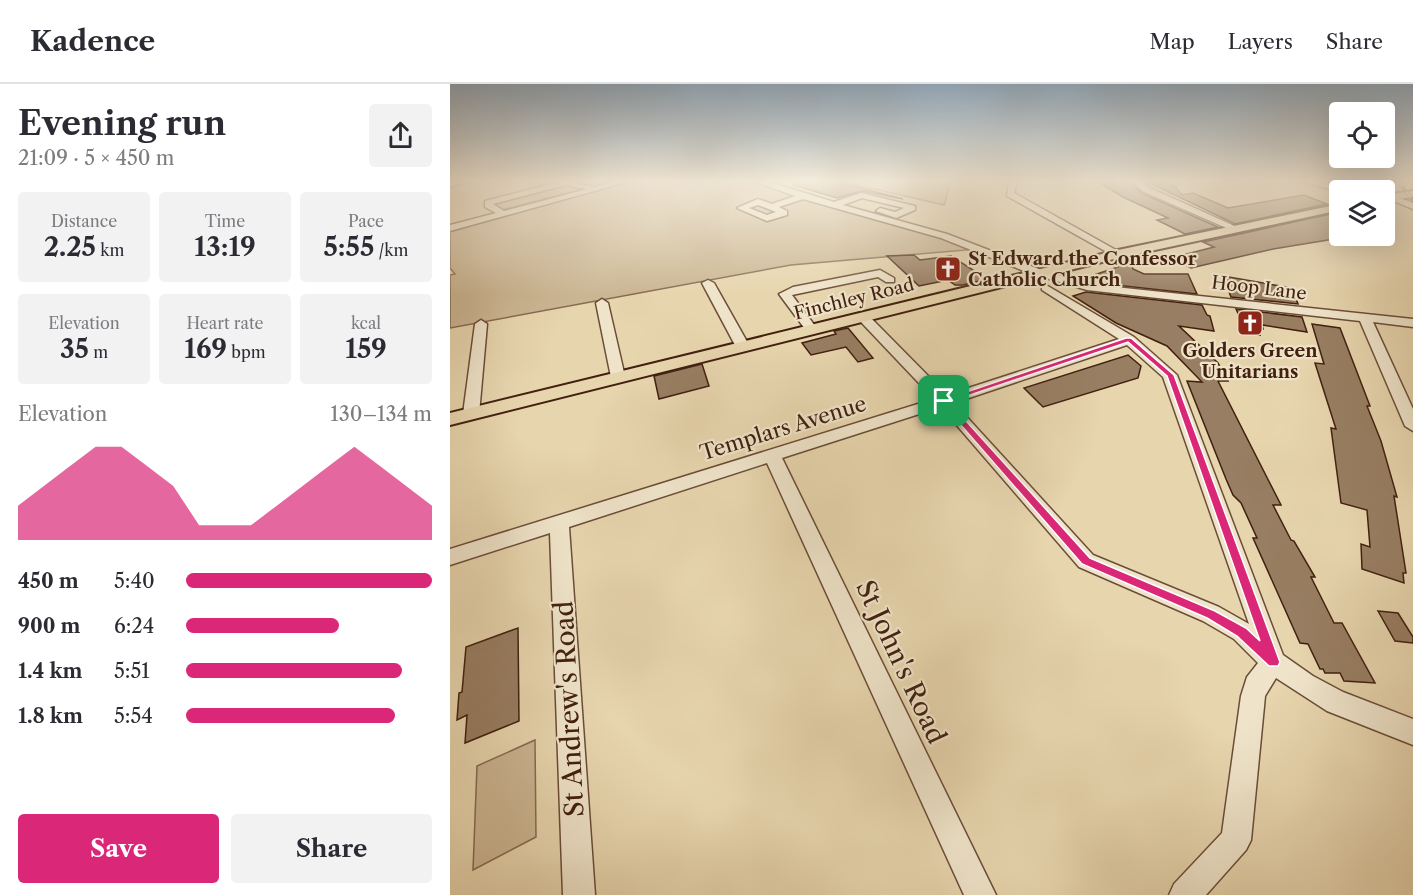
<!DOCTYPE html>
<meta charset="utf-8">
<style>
:root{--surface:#fff;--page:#f2f2f3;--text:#2b2b33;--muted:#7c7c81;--line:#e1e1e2;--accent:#db2777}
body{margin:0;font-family:"Libre Caslon Text",serif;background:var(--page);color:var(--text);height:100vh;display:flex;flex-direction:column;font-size:22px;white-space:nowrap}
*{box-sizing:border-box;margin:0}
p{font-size:20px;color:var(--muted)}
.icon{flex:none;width:33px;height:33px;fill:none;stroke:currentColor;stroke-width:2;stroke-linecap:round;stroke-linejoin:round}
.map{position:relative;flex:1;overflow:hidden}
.details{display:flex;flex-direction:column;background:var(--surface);width:450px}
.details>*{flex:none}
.tools{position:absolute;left:879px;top:18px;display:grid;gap:12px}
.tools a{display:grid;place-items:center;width:66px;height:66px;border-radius:6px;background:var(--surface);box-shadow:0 6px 24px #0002;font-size:30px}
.pin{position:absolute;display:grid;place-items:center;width:51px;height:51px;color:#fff;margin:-26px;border-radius:12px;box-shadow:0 3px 9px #0006}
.round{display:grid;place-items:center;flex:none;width:63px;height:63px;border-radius:6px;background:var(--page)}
.head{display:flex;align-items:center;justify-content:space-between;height:102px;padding:0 18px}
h1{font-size:33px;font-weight:700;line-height:45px}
.metrics{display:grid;grid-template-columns:repeat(3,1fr);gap:9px;height:102px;padding:6px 18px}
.metrics div{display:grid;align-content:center;border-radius:6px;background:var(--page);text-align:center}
.metrics b{font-size:26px;font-weight:700}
.metrics small{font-size:16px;font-weight:400}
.metrics p{font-size:16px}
.chart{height:168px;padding:12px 18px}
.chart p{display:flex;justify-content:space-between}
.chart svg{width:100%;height:108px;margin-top:6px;fill:var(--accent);opacity:.7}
.button{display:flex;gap:12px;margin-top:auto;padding:12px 18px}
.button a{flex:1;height:69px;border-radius:6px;background:var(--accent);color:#fff;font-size:24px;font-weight:700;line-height:69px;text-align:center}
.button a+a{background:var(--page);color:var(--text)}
ul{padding:0 18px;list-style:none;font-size:20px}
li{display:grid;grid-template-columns:96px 72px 1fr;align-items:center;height:45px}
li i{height:15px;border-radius:8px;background:var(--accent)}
header{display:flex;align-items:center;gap:36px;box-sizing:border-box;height:84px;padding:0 30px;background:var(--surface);border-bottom:2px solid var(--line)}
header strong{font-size:28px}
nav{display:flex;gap:33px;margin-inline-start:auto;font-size:21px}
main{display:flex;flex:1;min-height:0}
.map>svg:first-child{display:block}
.green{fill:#cbb693;stroke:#866b52;stroke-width:1.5}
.building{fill:#987e62;stroke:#422010;stroke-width:1.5}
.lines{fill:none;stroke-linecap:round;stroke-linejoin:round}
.minor-casing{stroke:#6b4d38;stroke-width:3}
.major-casing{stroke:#422010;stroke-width:4}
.minor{fill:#efe4ca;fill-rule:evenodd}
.major{fill:#e7d5ae;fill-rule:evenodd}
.rail-casing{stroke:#422010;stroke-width:3}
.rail{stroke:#efe4ca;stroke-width:2;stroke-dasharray:7;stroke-linecap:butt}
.route{fill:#db2777;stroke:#fff;stroke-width:1.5;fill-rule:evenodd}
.labels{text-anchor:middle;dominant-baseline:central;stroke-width:4.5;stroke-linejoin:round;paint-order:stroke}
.far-poi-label{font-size:18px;font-weight:bold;fill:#422010;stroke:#efe4ca;text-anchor:start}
.far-street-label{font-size:18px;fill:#422010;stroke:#efe4ca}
.street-label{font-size:21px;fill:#422010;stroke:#efe4ca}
.near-street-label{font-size:26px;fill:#422010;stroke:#efe4ca}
</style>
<header>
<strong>Kadence</strong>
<nav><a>Map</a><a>Layers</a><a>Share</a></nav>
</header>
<main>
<section class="details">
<div class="head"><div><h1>Evening run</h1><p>21:09 · 5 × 450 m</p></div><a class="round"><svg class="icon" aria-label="share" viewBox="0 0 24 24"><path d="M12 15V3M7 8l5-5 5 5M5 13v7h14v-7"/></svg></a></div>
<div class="metrics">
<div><p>Distance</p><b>2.25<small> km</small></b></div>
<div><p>Time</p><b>13:19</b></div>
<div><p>Pace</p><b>5:55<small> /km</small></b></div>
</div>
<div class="metrics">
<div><p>Elevation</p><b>35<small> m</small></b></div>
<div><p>Heart rate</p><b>169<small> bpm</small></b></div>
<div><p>kcal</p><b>159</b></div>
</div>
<div class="chart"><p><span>Elevation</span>130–134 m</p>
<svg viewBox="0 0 160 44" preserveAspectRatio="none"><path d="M0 44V30L10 22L20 14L30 6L40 6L50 14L60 22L70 38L80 38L90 38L100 30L110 22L120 14L130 6L140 14L150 22L160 30V44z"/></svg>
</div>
<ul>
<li><b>450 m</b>5:40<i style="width:100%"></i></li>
<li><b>900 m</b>6:24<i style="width:62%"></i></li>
<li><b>1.4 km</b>5:51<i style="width:88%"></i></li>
<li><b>1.8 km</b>5:54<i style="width:85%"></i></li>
</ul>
<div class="button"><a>Save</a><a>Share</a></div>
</section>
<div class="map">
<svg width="963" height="811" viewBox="0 0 963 811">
<rect width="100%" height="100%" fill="#e7d5ae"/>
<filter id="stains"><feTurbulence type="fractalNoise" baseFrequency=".00333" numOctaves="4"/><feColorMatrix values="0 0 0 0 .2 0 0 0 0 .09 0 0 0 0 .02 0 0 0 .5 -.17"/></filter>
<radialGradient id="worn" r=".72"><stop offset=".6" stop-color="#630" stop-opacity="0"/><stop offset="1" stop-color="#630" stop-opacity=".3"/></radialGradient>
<g class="green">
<polygon points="179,97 308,97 527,165 341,181 0,244 0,191 5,190 0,184 0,146"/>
<polygon points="390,97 501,97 494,121"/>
<polygon points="115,100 137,104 52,126 40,120"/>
<polygon points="85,656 86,753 23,786 27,682"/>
</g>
<g class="building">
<polygon points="344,97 385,97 453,115 412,107 387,114 343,101"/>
<polygon points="647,97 681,97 691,109 768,143 735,150 707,136 718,134 673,113"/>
<polygon points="696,97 716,98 724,101 732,111 743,109 778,124 854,111 877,120 785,140"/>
<polygon points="875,97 914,97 917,106 898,106 897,104"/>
<polygon points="890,128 890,154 823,165 741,184 721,174 764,163 753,158"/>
<polygon points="464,171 470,176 501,172 537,195 513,201 505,201 498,196 469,202 437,172"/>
<polygon points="668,180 682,181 683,185 694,190 738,190 747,210 656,200 641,192 668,183"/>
<polygon points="773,192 842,204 848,220 781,213"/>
<polygon points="636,208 752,221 757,231 760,232 764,247 729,242 768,279 778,297 768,297 831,421 823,421 841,456 844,457 865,493 861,493 884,539 892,539 925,599 894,597 890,589 875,589 873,585 870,585 858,560 850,559 803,454 807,454 791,419 783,411 776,395 737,297 752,298 717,262 666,239 623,212"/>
<polygon points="786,225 852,233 857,248 812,241 813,245 809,245 810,251 797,249"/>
<polygon points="862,240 890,244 920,322 917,322 931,357 947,413 944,412 956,489 953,489 954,499 912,485 911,460 920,463 917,426 891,419 881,344 886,345 865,279 874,280"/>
<polygon points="398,244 423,274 408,278 396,263 361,271 352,259 386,250 384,247"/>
<polygon points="678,271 691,282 688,294 593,323 574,304"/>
<polygon points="252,280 259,302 209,315 204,292"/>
<polygon points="928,527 948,529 963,553 963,559 945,557"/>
<polygon points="68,544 69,637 15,659 17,631 7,636 9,609 12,608 16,563"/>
</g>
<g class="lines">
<defs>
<g id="minor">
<polygon points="6,97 21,97 0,103 0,99"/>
<path d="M113 97 144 103 166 97H180L0 147V141L46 129 35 123V117ZM116 101 137 105 54 127 43 120Z"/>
<path d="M304 97H316L384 118 411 109 465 122V126L446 134 426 127 430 124 445 128 454 124 412 114 393 121 497 150 586 184 637 200 963 235V243L923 238 963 325V347L955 342 910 237 637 206 579 189 491 154 353 115 329 123 337 127V131L317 137 287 124 308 115 322 120 345 112ZM308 121 326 128 317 131 299 124Z"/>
<polygon points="559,97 567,97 564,109 673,170 664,172 557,112"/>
<polygon points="683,97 692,97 698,103 789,144 781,146 692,107"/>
<polygon points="851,97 866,97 896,106 890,108"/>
<polygon points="916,97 924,97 927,106 919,106"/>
<polygon points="942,111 963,119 963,125 939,115 939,111"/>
<polygon points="430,186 444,194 444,198 436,198 428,193 342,211 368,246 362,250 358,249 329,210 343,203"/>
<polygon points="258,196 264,199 300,263 298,266 293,267 286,263 252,199"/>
<path d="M596 201 684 253 727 291 833 571 863 592 893 608 963 635V661L877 627 826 594 815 612 801 756 796 766 756 811H719L724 800 772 749 791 612 797 593 808 579 784 555 753 537 629 483 491 323 332 374 546 811H514L317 379 119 443 145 811H113L100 449 0 481V465L484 315 410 237 408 234 410 231H418L497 311 669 255 592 206V202ZM677 261 713 293 799 540 769 523 643 471 504 319Z"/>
<polygon points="152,215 158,219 175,293 168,297 161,293 146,219"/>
<polygon points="31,236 37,240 29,330 21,335 13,330 25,240"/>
</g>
<g id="major">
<polygon points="963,107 963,113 934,117 934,111"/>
<polygon points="890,120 890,126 668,174 0,341 0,329 668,166"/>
</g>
</defs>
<use href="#minor" class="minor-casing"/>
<use href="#major" class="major-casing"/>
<use href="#minor" class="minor"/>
<use href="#major" class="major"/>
<defs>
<polyline id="rail" points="948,97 963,117"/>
</defs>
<use href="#rail" class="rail-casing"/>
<use href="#rail" class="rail"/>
</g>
<linearGradient id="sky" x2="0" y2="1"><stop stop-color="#91a8bb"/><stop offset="0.46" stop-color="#f4ecdb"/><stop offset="1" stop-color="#f4ecdb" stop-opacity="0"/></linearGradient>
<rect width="963" height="211" fill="url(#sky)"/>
<path class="route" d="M676 254H681L724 291 830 578 828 582H819L787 552 757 534 632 480 490 317ZM678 258 717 292 810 557 796 544 765 527 640 474 499 318Z"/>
<defs>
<symbol id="church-square" viewBox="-11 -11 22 22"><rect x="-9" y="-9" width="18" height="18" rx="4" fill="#8f2418" stroke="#efe4ca"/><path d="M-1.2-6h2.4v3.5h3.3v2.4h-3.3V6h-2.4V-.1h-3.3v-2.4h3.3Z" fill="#fff"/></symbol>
</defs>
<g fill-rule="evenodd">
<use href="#church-square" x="483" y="170" width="30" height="30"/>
<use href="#church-square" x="785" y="224" width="30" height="30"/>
</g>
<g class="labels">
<g class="far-poi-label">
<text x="518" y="175">St Edward the Confessor<tspan x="518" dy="21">Catholic Church</tspan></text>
<text x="800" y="267" text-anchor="middle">Golders Green<tspan x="800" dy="21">Unitarians</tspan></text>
</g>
<g class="far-street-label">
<text transform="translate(809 204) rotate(7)">Hoop Lane</text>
<text transform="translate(404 215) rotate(-14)">Finchley Road</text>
</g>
<g class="street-label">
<text transform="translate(333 344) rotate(-17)">Templars Avenue</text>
</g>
<g class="near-street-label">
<text transform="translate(451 578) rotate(65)">St John's Road</text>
<text transform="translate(119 625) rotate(-93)">St Andrew's Road</text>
</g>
</g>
<rect width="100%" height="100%" filter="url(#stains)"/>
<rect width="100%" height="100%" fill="url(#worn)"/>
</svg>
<div class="tools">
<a><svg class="icon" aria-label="locate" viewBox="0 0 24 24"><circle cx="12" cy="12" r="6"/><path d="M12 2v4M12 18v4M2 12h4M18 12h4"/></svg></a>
<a><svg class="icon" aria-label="layers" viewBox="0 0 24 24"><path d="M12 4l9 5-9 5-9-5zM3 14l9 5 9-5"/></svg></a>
</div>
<div class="pin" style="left:494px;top:317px;background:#1e9e55"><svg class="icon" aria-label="arrive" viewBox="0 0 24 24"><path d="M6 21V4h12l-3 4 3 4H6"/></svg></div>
</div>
</main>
